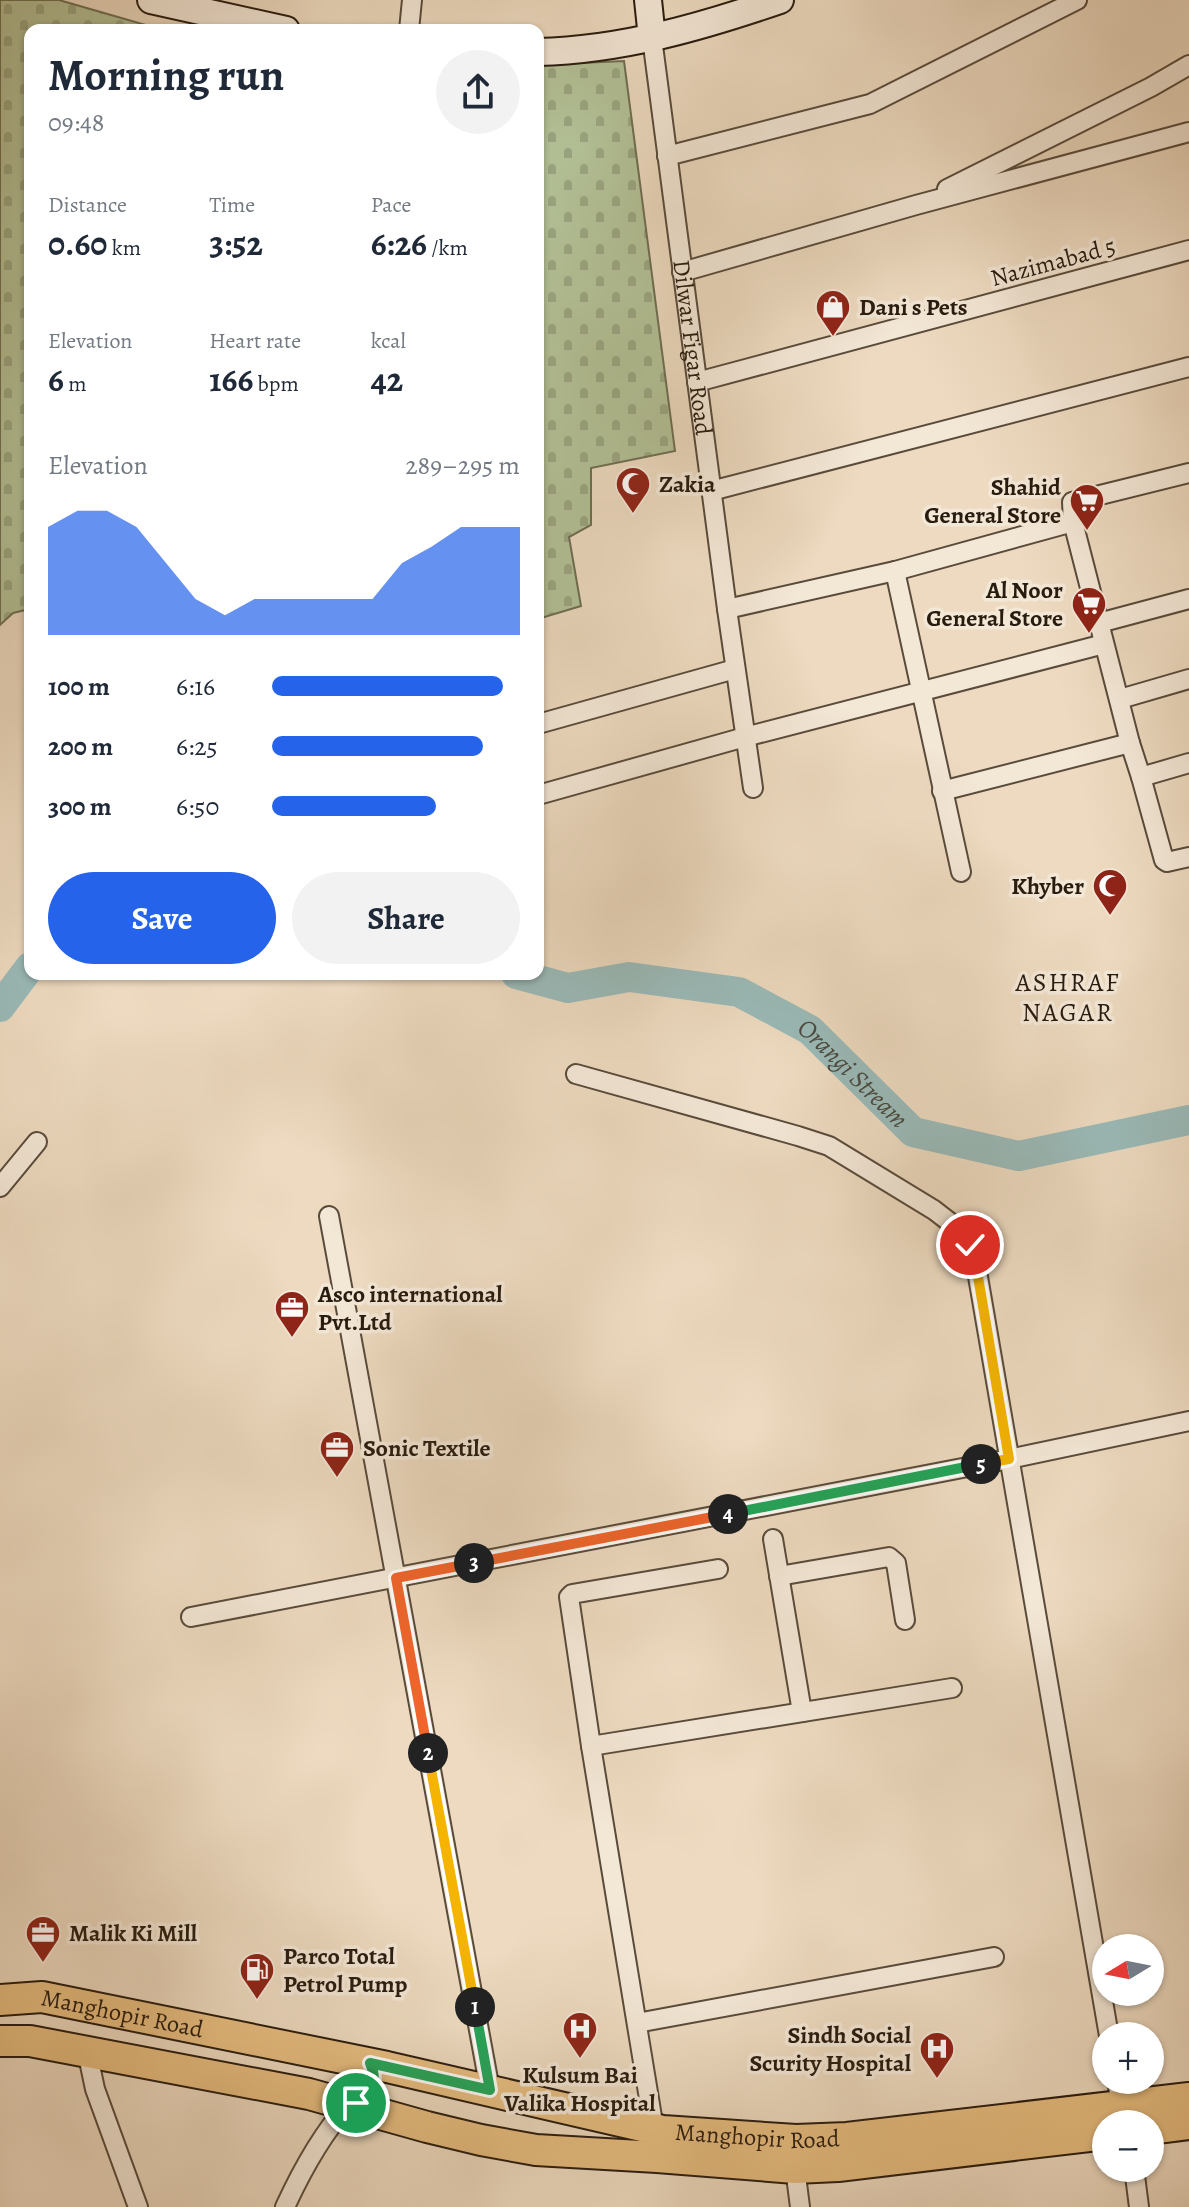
<!DOCTYPE html>
<meta charset="utf-8">
<style>
:root{--surface:#fff;--page:#f2f2f3;--text:#1f2937;--muted:#747a83;--accent:#2563eb}
body{margin:0;font-family:Alegreya,serif;background:var(--page);color:var(--text);height:100vh;display:flex;flex-direction:column;font-size:30px;white-space:nowrap}
*{box-sizing:border-box;margin:0}
p{font-size:26px;color:var(--muted)}
.icon{flex:none;width:44px;height:44px;fill:none;stroke:currentColor;stroke-width:2;stroke-linecap:round;stroke-linejoin:round}
.map{position:relative;flex:1;overflow:hidden}
.side{position:absolute;left:24px;top:24px;width:520px;height:956px;display:flex;flex-direction:column;background:var(--surface);border-radius:16px;box-shadow:0 2px 6px #0004}
.side>*{flex:none}
.needle{width:52px;rotate:260deg}
.fabs{position:absolute;left:1092px;top:1934px;display:grid;gap:16px}
.fabs a{display:grid;place-items:center;width:72px;height:72px;border-radius:50%;background:var(--surface);box-shadow:0 2px 6px #0004;font-size:40px}
.pin{position:absolute;display:grid;place-items:center;width:68px;height:68px;color:#fff;margin:-34px;border:4px solid #fff;border-radius:50%;box-shadow:0 2px 8px #0007}
.km{position:absolute;width:40px;height:40px;margin:-20px;border-radius:50%;background:#222;color:#fff;font-size:22px;line-height:40px;text-align:center}
.round{display:grid;place-items:center;flex:none;width:84px;height:84px;border-radius:42px;background:var(--page)}
.head{display:flex;align-items:center;justify-content:space-between;height:136px;padding:0 24px}
h1{font-size:44px;font-weight:700;line-height:60px}
.stats{display:grid;grid-template-columns:repeat(3,1fr);gap:12px;height:136px;padding:8px 24px}
.stats div{display:grid;align-content:center}
.stats b{font-size:34px;font-weight:700}
.stats small{font-size:22px;font-weight:400}
.stats p{font-size:22px}
.chart{height:224px;padding:16px 24px}
.chart p{display:flex;justify-content:space-between}
.chart svg{width:100%;height:144px;margin-top:8px;fill:var(--accent);opacity:.7}
.primary-button{display:flex;gap:16px;margin-top:auto;padding:16px 24px}
.primary-button a{flex:1;height:92px;border-radius:48px;background:var(--accent);color:#fff;font-size:32px;font-weight:700;line-height:92px;text-align:center}
.primary-button a+a{background:var(--page);color:var(--text)}
ul{padding:0 24px;list-style:none;font-size:26px}
li{display:grid;grid-template-columns:128px 96px 1fr;align-items:center;height:60px}
li i{height:20px;border-radius:10px;background:var(--accent)}
.map>svg:first-child{display:block}
.cemetery{fill:url(#cemetery-stones);stroke:#6e6e53;stroke-width:2}
.lines{fill:none;stroke-linecap:round;stroke-linejoin:round}
.river{stroke:#9abab8;stroke-width:30}
.street-casing{stroke:#594b3b;stroke-width:22}
.secondary-casing{stroke:#281b0f;stroke-width:30}
.primary-casing{stroke:#281b0f;stroke-width:34}
.street{stroke:#f3e7d6;stroke-width:18}
.secondary{stroke:#f3e7d6;stroke-width:26}
.primary{stroke:#e6bd80;stroke-width:30}
.split-1-casing{stroke:#fff;stroke-width:16}
.split-2-casing{stroke:#fff;stroke-width:16}
.split-3-casing{stroke:#fff;stroke-width:16}
.split-4-casing{stroke:#fff;stroke-width:16}
.split-5-casing{stroke:#fff;stroke-width:16}
.split-6-casing{stroke:#fff;stroke-width:16}
.split-1{stroke:#22a559;stroke-width:10}
.split-2{stroke:#f5b400;stroke-width:10}
.split-3{stroke:#f0652b;stroke-width:10}
.split-4{stroke:#f0652b;stroke-width:10}
.split-5{stroke:#22a559;stroke-width:10}
.split-6{stroke:#f5b400;stroke-width:10}
.labels{text-anchor:middle;dominant-baseline:central;stroke-width:7;stroke-linejoin:round;paint-order:stroke}
.street-label{font-size:24px;fill:#281b0f;stroke:#f3e7d6}
.poi-label{font-size:24px;font-weight:bold;fill:#281b0f;stroke:#f3e7d6;text-anchor:start}
.neighbourhood-label{font-size:26px;letter-spacing:2px;fill:#281b0f;stroke:#f3e7d6}
.water-label{font-size:26px;font-style:italic;fill:#4a4b42;stroke:#f3e7d6}
</style>
<div class="map">
<svg width="1189" height="2207" viewBox="0 0 1189 2207">
<defs>
<pattern id="cemetery-stones" width="16" height="16" patternUnits="userSpaceOnUse" patternTransform="scale(2)"><rect width="16" height="16" fill="#b3c197"/><path d="M2 7V4a2 2 0 0 1 4 0v3zM10 15v-3a2 2 0 0 1 4 0v3z" fill="#9aa581"/></pattern>
</defs>
<rect width="100%" height="100%" fill="#eddac0"/>
<filter id="stains"><feTurbulence type="fractalNoise" baseFrequency=".0025" numOctaves="4"/><feColorMatrix values="0 0 0 0 .2 0 0 0 0 .09 0 0 0 0 .02 0 0 0 .5 -.17"/></filter>
<radialGradient id="worn" r=".72"><stop offset=".6" stop-color="#630" stop-opacity="0"/><stop offset="1" stop-color="#630" stop-opacity=".3"/></radialGradient>
<g class="cemetery">
<polygon points="0,0 59,0 163,30 30,30 30,609 13,613 0,625"/>
<polygon points="624,61 675,451 591,468 591,525 569,537 581,606 538,619 538,65"/>
</g>
<g class="lines">
<g class="river">
<path id="s1" d="M516 974 568 988 629 977 739 992 810 1030 913 1132 1019 1156 1189 1120"/>
<polyline points="0,1007 30,967"/>
</g>
<defs>
<g id="street">
<polyline points="409,30 412,0"/>
<path id="s2" d="M652 38 727 609 753 788"/>
<polyline points="667,156 870,104 1077,0"/>
<polyline points="947,189 1151,87 1189,65"/>
<polyline points="682,272 916,205 1189,132"/>
<polyline points="697,382 1189,250"/>
<polyline points="1189,473 1072,502 1073,522 1130,743 1141,777 1164,860 1167,862 1189,857"/>
<polyline points="711,491 1189,367"/>
<polyline points="895,571 961,872"/>
<polyline points="727,609 895,571 1073,522"/>
<polyline points="1099,623 1189,599"/>
<polyline points="1120,699 1189,679"/>
<polyline points="538,724 735,669"/>
<polyline points="1141,777 1189,763"/>
<polyline points="942,791 1130,743"/>
<polyline points="538,795 745,737 1104,644"/>
<polyline points="576,1074 798,1136 829,1146 934,1210 956,1227 970,1245 977,1271 1109,2036"/>
<polyline points="0,1187 37,1142"/>
<polyline points="329,1216 490,2090"/>
<polyline points="773,1539 802,1712"/>
<polyline points="779,1576 889,1557 896,1563 905,1620"/>
<polyline points="191,1617 1009,1459 1189,1421"/>
<polyline points="591,1746 952,1688"/>
<polyline points="637,2023 994,1957"/>
<polyline points="87,2051 95,2089 138,2207"/>
<polyline points="1117,2080 1121,2106"/>
<polyline points="654,2129 591,1746 569,1597 572,1594 718,1569"/>
<polyline points="795,2168 800,2207"/>
<polyline points="1134,2168 1139,2207"/>
<path d="M285 2207C302 2170 321 2135 348 2105"/>
</g>
<g id="secondary">
<polyline points="151,0 286,30"/>
<polyline points="648,0 652,38"/>
<path d="M538 52C622 50 701 27 780 0"/>
</g>
<g id="primary">
<path id="s3" d="M0 2000 42 1997 387 2067 663 2131 796 2140 847 2138 1189 2098"/>
<polyline points="0,2041 30,2041 309,2094 427,2127 481,2140 536,2150 657,2157 795,2168 838,2166 1106,2134"/>
<polyline points="1150,2129 1189,2124"/>
</g>
</defs>
<use href="#street" class="street-casing"/>
<use href="#secondary" class="secondary-casing"/>
<use href="#primary" class="primary-casing"/>
<use href="#street" class="street"/>
<use href="#secondary" class="secondary"/>
<use href="#primary" class="primary"/>
</g>
<g class="lines">
<defs>
<path id="split-1" d="M356 2103C373 2095 378 2080 370 2063L490 2090 475 2007"/>
<polyline id="split-2" points="428,1753 475,2007"/>
<polyline id="split-3" points="428,1753 396,1578 474,1563"/>
<polyline id="split-4" points="474,1563 728,1514"/>
<polyline id="split-5" points="728,1514 981,1464"/>
<polyline id="split-6" points="970,1245 977,1271 1009,1459 981,1464"/>
</defs>
<use href="#split-1" class="split-1-casing"/>
<use href="#split-2" class="split-2-casing"/>
<use href="#split-3" class="split-3-casing"/>
<use href="#split-4" class="split-4-casing"/>
<use href="#split-5" class="split-5-casing"/>
<use href="#split-6" class="split-6-casing"/>
<use href="#split-1" class="split-1"/>
<use href="#split-2" class="split-2"/>
<use href="#split-3" class="split-3"/>
<use href="#split-4" class="split-4"/>
<use href="#split-5" class="split-5"/>
<use href="#split-6" class="split-6"/>
</g>
<defs>
<symbol id="shop-pin" viewBox="-11 -11 22 30"><path d="M0 17L-7.5 6A9.5 9.5 0 1 1 7.5 6Z" fill="#8f2418" stroke="#f3e7d6"/><path d="M-5-2.5h2.3a2.7 3.5 0 0 1 5.4 0H5L5.5 6h-11ZM-1.5-2.5h3a1.5 2.3 0 0 0-3 0Z" fill="#fff"/></symbol>
<symbol id="mosque-pin" viewBox="-11 -11 22 30"><path d="M0 17L-7.5 6A9.5 9.5 0 1 1 7.5 6Z" fill="#8f2418" stroke="#f3e7d6"/><path d="M3.5-4.9A6 6 0 1 0 3.5 4.9A5 5 0 1 1 3.5-4.9Z" fill="#fff"/></symbol>
<symbol id="supermarket-pin" viewBox="-11 -11 22 30"><path d="M0 17L-7.5 6A9.5 9.5 0 1 1 7.5 6Z" fill="#8f2418" stroke="#f3e7d6"/><path d="M-6-5.5h2.5l.6 2H6L4.5 2H-2.5L-4.4-4H-6ZM-1.5 3.2a1.3 1.3 0 1 0 .1 0ZM3 3.2a1.3 1.3 0 1 0 .1 0Z" fill="#fff"/></symbol>
<symbol id="office-pin" viewBox="-11 -11 22 30"><path d="M0 17L-7.5 6A9.5 9.5 0 1 1 7.5 6Z" fill="#8f2418" stroke="#f3e7d6"/><path d="M-6-3h4V-5.5h4V-3h4V5H-6ZM-1-4.5V-3h2v-1.5ZM-6 0V1H6V0Z" fill="#fff"/></symbol>
<symbol id="fuel-pin" viewBox="-11 -11 22 30"><path d="M0 17L-7.5 6A9.5 9.5 0 1 1 7.5 6Z" fill="#8f2418" stroke="#f3e7d6"/><path d="M-5.5-6h7V0h2V4h1.3V-2.5L3-4.5l.8-.8L6-3V5H2.5V1h-1V6h-7ZM-4.2-4.7v3.2H.2V-4.7Z" fill="#fff"/></symbol>
<symbol id="hospital-pin" viewBox="-11 -11 22 30"><path d="M0 17L-7.5 6A9.5 9.5 0 1 1 7.5 6Z" fill="#8f2418" stroke="#f3e7d6"/><path d="M-5-5h3v3.5h4V-5h3V5h-3V1.5h-4V5h-3Z" fill="#fff"/></symbol>
</defs>
<g fill-rule="evenodd">
<use href="#shop-pin" x="813" y="287" width="40" height="54"/>
<use href="#mosque-pin" x="613" y="464" width="40" height="54"/>
<use href="#supermarket-pin" x="1067" y="481" width="40" height="54"/>
<use href="#supermarket-pin" x="1069" y="584" width="40" height="54"/>
<use href="#mosque-pin" x="1090" y="866" width="40" height="54"/>
<use href="#office-pin" x="272" y="1288" width="40" height="54"/>
<use href="#office-pin" x="317" y="1428" width="40" height="54"/>
<use href="#office-pin" x="23" y="1913" width="40" height="54"/>
<use href="#fuel-pin" x="237" y="1950" width="40" height="54"/>
<use href="#hospital-pin" x="560" y="2009" width="40" height="54"/>
<use href="#hospital-pin" x="917" y="2029" width="40" height="54"/>
</g>
<g class="labels">
<g class="street-label">
<text transform="translate(1053 262) rotate(-15)">Nazimabad 5</text>
<text stroke="none"><textPath href="#s2" startOffset="312">Dilwar Figar Road</textPath></text>
<text stroke="none"><textPath href="#s3" startOffset="124">Manghopir Road</textPath></text>
<text stroke="none"><textPath href="#s3" startOffset="772">Manghopir Road</textPath></text>
</g>
<g class="poi-label">
<text x="859" y="307">Dani s Pets</text>
<text x="659" y="484">Zakia</text>
<text x="1061" y="487" text-anchor="end">Shahid<tspan x="1061" dy="28">General Store</tspan></text>
<text x="1063" y="590" text-anchor="end">Al Noor<tspan x="1063" dy="28">General Store</tspan></text>
<text x="1084" y="886" text-anchor="end">Khyber</text>
<text x="318" y="1294">Asco international<tspan x="318" dy="28">Pvt.Ltd</tspan></text>
<text x="363" y="1448">Sonic Textile</text>
<text x="69" y="1933">Malik Ki Mill</text>
<text x="283" y="1956">Parco Total<tspan x="283" dy="28">Petrol Pump</tspan></text>
<text x="911" y="2035" text-anchor="end">Sindh Social<tspan x="911" dy="28">Scurity Hospital</tspan></text>
<text x="580" y="2075" text-anchor="middle">Kulsum Bai<tspan x="580" dy="28">Valika Hospital</tspan></text>
</g>
<g class="neighbourhood-label">
<text x="1068" y="982">ASHRAF<tspan x="1068" dy="30">NAGAR</tspan></text>
</g>
<g class="water-label">
<text stroke="none"><textPath href="#s1" startOffset="368">Orangi Stream</textPath></text>
</g>
</g>
<rect width="100%" height="100%" filter="url(#stains)"/>
<rect width="100%" height="100%" fill="url(#worn)"/>
</svg>
<div class="fabs">
<a><svg class="needle" viewBox="-14 -14 28 28"><path d="M0-13l5 13h-10z" fill="#e53935"/><path d="M0 13l5-13h-10z" fill="#747a83"/></svg></a>
<a>+</a>
<a>−</a>
</div>
<div class="pin" style="left:356px;top:2103px;background:#1e9e55"><svg class="icon" aria-label="arrive" viewBox="0 0 24 24"><path d="M6 21V4h12l-3 4 3 4H6"/></svg></div>
<div class="pin" style="left:970px;top:1245px;background:#d93025"><svg class="icon" aria-label="check" viewBox="0 0 24 24"><path d="M5 12l5 5 9-10"/></svg></div>
<b class="km" style="left:475px;top:2007px">1</b>
<b class="km" style="left:428px;top:1753px">2</b>
<b class="km" style="left:474px;top:1563px">3</b>
<b class="km" style="left:728px;top:1514px">4</b>
<b class="km" style="left:981px;top:1464px">5</b>
<section class="side">
<div class="head"><div><h1>Morning run</h1><p>09:48</p></div><a class="round"><svg class="icon" aria-label="share" viewBox="0 0 24 24"><path d="M12 15V3M7 8l5-5 5 5M5 13v7h14v-7"/></svg></a></div>
<div class="stats">
<div><p>Distance</p><b>0.60<small> km</small></b></div>
<div><p>Time</p><b>3:52</b></div>
<div><p>Pace</p><b>6:26<small> /km</small></b></div>
</div>
<div class="stats">
<div><p>Elevation</p><b>6<small> m</small></b></div>
<div><p>Heart rate</p><b>166<small> bpm</small></b></div>
<div><p>kcal</p><b>42</b></div>
</div>
<div class="chart"><p><span>Elevation</span>289–295 m</p>
<svg viewBox="0 0 160 44" preserveAspectRatio="none"><path d="M0 44V11L10 6L20 6L30 11L40 22L50 33L60 38L70 33L80 33L90 33L100 33L110 33L120 22L130 17L140 11L150 11L160 11V44z"/></svg>
</div>
<ul>
<li><b>100 m</b>6:16<i style="width:93%"></i></li>
<li><b>200 m</b>6:25<i style="width:85%"></i></li>
<li><b>300 m</b>6:50<i style="width:66%"></i></li>
</ul>
<div class="primary-button"><a>Save</a><a>Share</a></div>
</section>
</div>
